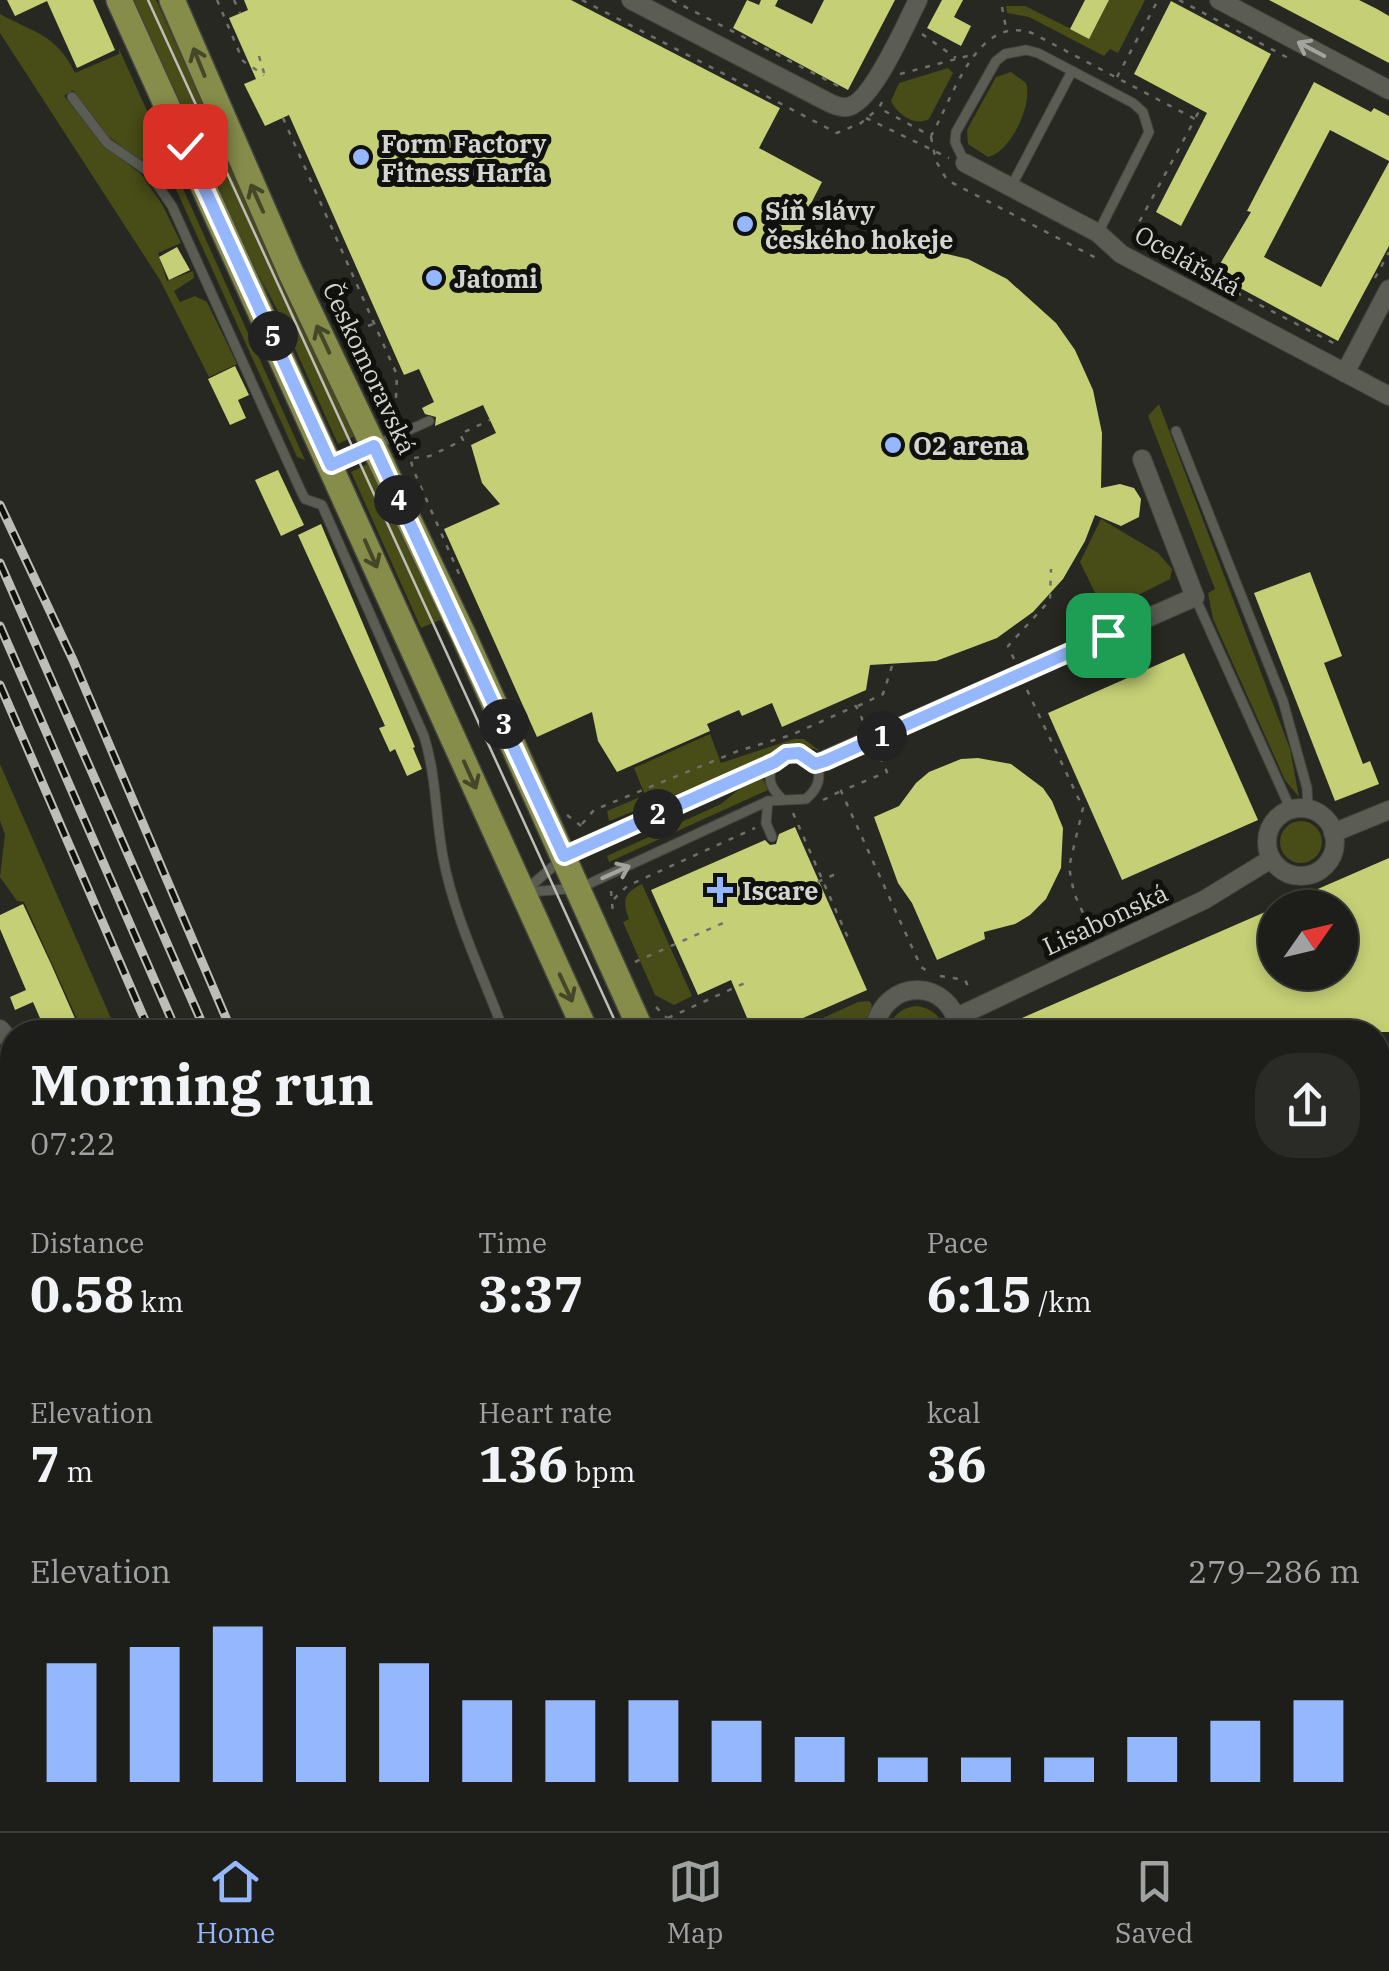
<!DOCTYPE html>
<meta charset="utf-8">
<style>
:root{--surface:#1d1e19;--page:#2a2b26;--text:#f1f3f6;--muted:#a0a2a2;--line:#3b3c38;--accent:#94b7fd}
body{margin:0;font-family:"IBM Plex Serif",serif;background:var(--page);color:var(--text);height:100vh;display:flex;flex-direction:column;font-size:38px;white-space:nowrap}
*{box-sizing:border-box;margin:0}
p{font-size:32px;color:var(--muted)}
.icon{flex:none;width:55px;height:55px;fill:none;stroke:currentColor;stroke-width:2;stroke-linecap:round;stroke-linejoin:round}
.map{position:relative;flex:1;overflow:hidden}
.panel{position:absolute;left:0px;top:1020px;width:1390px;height:812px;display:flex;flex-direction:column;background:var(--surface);border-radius:40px 40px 0 0;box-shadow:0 5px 15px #0003,0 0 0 2px var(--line)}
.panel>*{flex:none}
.needle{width:65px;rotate:56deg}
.tools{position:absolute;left:1258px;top:890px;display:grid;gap:20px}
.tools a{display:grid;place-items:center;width:100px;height:100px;border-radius:50%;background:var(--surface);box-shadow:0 5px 15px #0003,0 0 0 2px var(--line);font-size:50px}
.pin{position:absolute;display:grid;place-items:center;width:85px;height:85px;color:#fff;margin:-42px;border-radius:20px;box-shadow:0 5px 15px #0006}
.km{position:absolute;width:50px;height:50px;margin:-25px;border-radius:50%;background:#222;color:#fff;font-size:28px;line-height:50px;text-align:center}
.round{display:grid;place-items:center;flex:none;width:105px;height:105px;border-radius:40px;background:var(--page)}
.overview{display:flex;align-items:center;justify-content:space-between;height:170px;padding:0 30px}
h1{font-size:55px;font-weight:700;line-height:75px}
.metrics{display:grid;grid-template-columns:repeat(3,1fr);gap:15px;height:170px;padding:10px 30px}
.metrics div{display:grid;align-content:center}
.metrics b{font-size:50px;font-weight:700}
.metrics small{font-size:28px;font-weight:400}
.metrics p{font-size:28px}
.chart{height:280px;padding:20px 30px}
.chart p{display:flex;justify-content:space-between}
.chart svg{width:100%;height:180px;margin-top:10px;stroke:var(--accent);stroke-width:6}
.tab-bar{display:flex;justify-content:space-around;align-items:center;height:140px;border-top:2px solid var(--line);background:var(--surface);font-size:28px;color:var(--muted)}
.tab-bar a{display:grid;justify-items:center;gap:5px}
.tab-bar .current{color:var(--accent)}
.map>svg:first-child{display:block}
.green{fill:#484c17}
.building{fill:#c5cf75;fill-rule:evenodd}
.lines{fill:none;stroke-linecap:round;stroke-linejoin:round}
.service-casing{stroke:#43443d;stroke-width:11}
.minor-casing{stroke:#43443d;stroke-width:20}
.secondary-casing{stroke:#43443d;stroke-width:28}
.primary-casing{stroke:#43443d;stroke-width:28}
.path{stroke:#6f706a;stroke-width:2.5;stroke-dasharray:5 8;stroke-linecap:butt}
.service{stroke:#5b5c54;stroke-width:9}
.minor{stroke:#5b5c54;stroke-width:18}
.secondary{stroke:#70744f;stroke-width:25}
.primary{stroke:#868c4a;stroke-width:25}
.tram{stroke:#bebeb9;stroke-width:2.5}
.rail-casing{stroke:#bebeb9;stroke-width:9}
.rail{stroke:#10110d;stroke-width:5;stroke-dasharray:15;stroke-linecap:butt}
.oneway{stroke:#a4a49e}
.oneway2{stroke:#454828}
.route-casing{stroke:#fff;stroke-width:20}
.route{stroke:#94b7fd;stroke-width:12}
.poi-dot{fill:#94b7fd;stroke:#10110d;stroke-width:4}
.labels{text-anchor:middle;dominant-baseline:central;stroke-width:10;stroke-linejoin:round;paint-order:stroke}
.poi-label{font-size:25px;font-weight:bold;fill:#d4d4d0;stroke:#10110d;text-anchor:start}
.street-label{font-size:25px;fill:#d4d4d0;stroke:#10110d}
</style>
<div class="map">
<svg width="1389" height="1831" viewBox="0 0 1389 1831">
<rect width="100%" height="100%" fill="#272821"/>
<g class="green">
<polygon points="131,0 156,0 355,436 338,444 279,313 235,231"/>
<polygon points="1109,0 1145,0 1118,53 1110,49 1104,56 1029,17 1007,13 1006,6 1025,6 1089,38"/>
<path d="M0 14C35 33 57 35 75 73L119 54V49L163 146 147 159 139 160 108 136 73 90 64 96 104 146 141 174 162 204 181 243 158 253 167 281 193 271 194 278 174 291 180 302 195 296 207 302 237 364 209 377 160 280 0 33Z"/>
<path d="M948 68 953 73 929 119C915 127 897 114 891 101L899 83Z"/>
<path d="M1011 72 1026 83C1033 104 1011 152 988 157L968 144 967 130 996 77Z"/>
<polygon points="172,164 305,460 297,457 166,167"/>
<polygon points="1159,404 1290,749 1299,797 1285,780 1213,619 1208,593 1215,589 1148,416"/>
<polygon points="370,463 443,619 421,628 351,472"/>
<polygon points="1101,519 1158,553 1172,569 1170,579 1110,609 1102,607 1080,562"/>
<path d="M710 734 721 763 794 739H804L820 751C793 742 789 743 764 759L609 821 607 811 645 795 634 768Z"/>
<polygon points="0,764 117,1032 83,1032 24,902 17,901 0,877 5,834 0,821"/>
<polygon points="755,776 762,777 768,790 609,862 607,856 721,804"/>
<circle cx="1301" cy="842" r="21"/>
<path d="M642 884 692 996 674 1005 655 995 623 922 629 919C622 900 624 893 642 884Z"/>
<polygon points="869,1001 872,1005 870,1014 853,1032 792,1032 858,1002"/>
<path d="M916 1006C932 1008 942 1016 943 1032H889C891 1016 901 1008 916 1006Z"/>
</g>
<g class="building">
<polygon points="7,0 93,0 115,50 77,68 47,1 15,16"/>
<polygon points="244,0 571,0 780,108 759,148 822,182 801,223 850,249 909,245 968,259 1007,279 1056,323 1075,350 1093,390 1102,433 1101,488 1120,484 1134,488 1141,499 1139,517 1121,526 1095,515 1085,541 1063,579 1033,612 997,638 936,661 870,665 866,690 782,727 772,703 742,716 739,710 707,724 710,731 617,772 598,741 592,712 537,737 444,529 500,504 482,483 471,445 496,433 483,405 435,426 436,417 425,414 422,408 434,402 419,369 404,375 289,115 265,126 244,84 256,79 229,18 248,10"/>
<polygon points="747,0 759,5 761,0 778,0 775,6 812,24 824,0 895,0 848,90 733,28"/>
<polygon points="942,0 963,0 954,17 971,26 961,46 927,28"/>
<polygon points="1085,0 1109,0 1089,39 1070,29"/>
<polygon points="1269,0 1359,0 1377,9 1389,16 1389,63"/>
<polygon points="1171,1 1271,54 1181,226 1156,212 1207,113 1134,74"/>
<polygon points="1314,82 1371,112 1374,108 1389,116 1389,161 1330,130 1264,257 1321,287 1389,162 1389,246 1338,341 1214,274 1251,212 1247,211"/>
<polygon points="177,247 190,270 169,280 159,257"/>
<polygon points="235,366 249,395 238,400 246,418 230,425 208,379"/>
<polygon points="278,470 304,525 281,536 255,480"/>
<polygon points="321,524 415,747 413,748 422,769 407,776 395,749 390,752 379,728 385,726 298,535"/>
<polygon points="1310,572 1342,656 1324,663 1363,764 1370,761 1379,784 1335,801 1254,593"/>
<polygon points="1184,653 1258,820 1122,880 1048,713"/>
<polygon points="978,758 1011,764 1043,788 1052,801 1063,828 1061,868 1046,899 1030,915 1015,924 984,932 985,939 937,960 912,903 898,883 874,817 899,806 916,783 929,772 961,759"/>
<polygon points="795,827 867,990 771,1032 753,1032 731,980 698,995 651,890 765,840 770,845 776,844 779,834"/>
<path d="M1389 858V1032H1020L1015 1021ZM1275 908H1340V972H1275Z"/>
<polygon points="23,904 51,964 81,1032 46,1032 33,1002 15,1010 10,997 26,990 0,929 0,915"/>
<polygon points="12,1255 12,1301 0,1315 0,1269"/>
<polygon points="12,1526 12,1657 0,1644 0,1538"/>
</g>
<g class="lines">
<defs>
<g id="service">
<path d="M72 97 107 143 148 171 172 206 300 489 305 499 322 505 424 736C437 779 435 815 443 857 454 917 483 975 504 1032"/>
<polyline points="965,163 955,142 956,132 996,61 1005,54 1026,50 1038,53 1133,103 1143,112 1149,132 1098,233"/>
<polyline points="148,171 164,157 183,148"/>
<polyline points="1011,187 1072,71"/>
<polyline points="1176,431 1283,701 1307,788 1308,809"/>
<polyline points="331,465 429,421"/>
<polyline points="1195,597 1291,810"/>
<polyline points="768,801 766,823 772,837"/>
<polyline points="525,891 565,856 775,762"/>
<path d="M528 892 580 888 768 801 806 799C844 767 787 732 772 768 767 780 772 789 781 798"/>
<polyline points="1378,1557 1389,1552"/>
<polyline points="1378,1611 1389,1637"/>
<polyline points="0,1818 12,1808"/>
<polyline points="28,1820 41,1831"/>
<polyline points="418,1820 422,1831"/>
<polyline points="717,1820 723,1831"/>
<polyline points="62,1831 72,1820"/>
<polyline points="145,1831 159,1820"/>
</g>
<g id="minor">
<path d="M631 0 824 100C831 104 839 108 847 107 872 104 906 23 918 0"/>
<polyline points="1219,0 1389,90"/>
<polyline points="965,163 1098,233 1121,254 1389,396"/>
<polyline points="1345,373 1389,289"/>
<polyline points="815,764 1195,597 1142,459"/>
<circle cx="1301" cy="842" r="34"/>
<polyline points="1333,833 1389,810"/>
<polyline points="957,1017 1204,900 1271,859"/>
<polyline points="0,1029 12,1043"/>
<path d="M874 1032C882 976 953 976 959 1032"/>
<polyline points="1292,1820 1296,1831"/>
</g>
<g id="secondary">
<polyline points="0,1709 12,1721"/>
<polyline points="113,1820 124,1831"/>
</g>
<g id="primary">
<polyline points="119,0 586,1032"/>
<polyline points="172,0 290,271 462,632 642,1032"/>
<polyline points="941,1820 946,1831"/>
<polyline points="991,1820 996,1831"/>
</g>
</defs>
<use href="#service" class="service-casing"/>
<use href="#minor" class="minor-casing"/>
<use href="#secondary" class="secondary-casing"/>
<use href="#primary" class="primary-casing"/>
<g class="path">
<polyline points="217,0 243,61 264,75"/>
<polyline points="234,0 240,13"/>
<polyline points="582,0 837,133 861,123 879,108"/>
<polyline points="672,0 840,87"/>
<polyline points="1179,0 1290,59"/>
<polyline points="1002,7 1006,28"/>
<polyline points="922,34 956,58"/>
<polyline points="259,56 264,73"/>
<polyline points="900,74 975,54"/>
<polyline points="1117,77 1158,0"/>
<path d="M882 102 879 108 931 136C953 98 976 14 1032 33L1195 119 1130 239"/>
<polyline points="1196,117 1200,109"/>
<polyline points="283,118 397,375 395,419"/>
<polyline points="866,118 949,158"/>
<polyline points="931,137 936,161 947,180 1098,259"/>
<polyline points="1136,233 1208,278 1339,346"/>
<polyline points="1375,278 1389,252"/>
<polyline points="344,336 380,321"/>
<polyline points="408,449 413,469 460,576"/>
<polyline points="414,458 430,456 463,440 460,434 490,420"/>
<polyline points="1014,659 1008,646 1050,600 1051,569"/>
<polyline points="1027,690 1083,808 1069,867 1074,893 1092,933"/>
<polyline points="858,706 883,694 892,666"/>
<polyline points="880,757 887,772 841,791 921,967 932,974"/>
<polyline points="823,800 841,791"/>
<polyline points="793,813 848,938 844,939"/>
<polyline points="567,815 585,829"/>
<polyline points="582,824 594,810 738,751 791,735 856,706 864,723"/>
<polyline points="611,891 613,914"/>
<polyline points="614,899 627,886 755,828"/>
<polyline points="770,903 838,873"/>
<polyline points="635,962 730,920"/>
<polyline points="940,976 965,980 970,990"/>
<polyline points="656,1007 667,1018 673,1032"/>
<polyline points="668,1018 747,982"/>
<polyline points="0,1667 12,1678"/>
<polyline points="0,1749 12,1758"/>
<polyline points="1018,1820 1023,1831"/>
<polyline points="1168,1820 1174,1831"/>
<polyline points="82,1824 90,1831"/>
</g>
<use href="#service" class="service"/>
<use href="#minor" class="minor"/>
<use href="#secondary" class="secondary"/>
<use href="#primary" class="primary"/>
<g class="tram">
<polyline points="148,0 620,1032"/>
<polyline points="963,1820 968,1831"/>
</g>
<defs>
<g id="rail">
<polyline points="0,505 73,660 232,1032"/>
<polyline points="0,563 206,1032"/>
<polyline points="0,626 177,1032"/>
<polyline points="0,685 150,1032"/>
<polyline points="552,1820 558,1831"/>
<polyline points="580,1820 587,1831"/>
<polyline points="610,1820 617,1831"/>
<polyline points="646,1820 652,1831"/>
<polyline points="673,1820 680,1831"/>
</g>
</defs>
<use href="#rail" class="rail-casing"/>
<use href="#rail" class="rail"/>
</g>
<defs><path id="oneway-shaft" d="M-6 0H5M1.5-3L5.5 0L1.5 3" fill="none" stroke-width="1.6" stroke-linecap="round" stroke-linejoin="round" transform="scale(2.5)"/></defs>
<g class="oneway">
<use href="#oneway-shaft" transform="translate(1311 49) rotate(-152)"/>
<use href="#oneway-shaft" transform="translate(616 872) rotate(-24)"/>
</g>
<g class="oneway2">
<use href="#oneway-shaft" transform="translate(199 62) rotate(-112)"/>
<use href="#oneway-shaft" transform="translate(257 198) rotate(-114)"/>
<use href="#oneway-shaft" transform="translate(323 339) rotate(-115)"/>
<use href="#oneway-shaft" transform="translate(371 554) rotate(66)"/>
<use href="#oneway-shaft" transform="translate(470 775) rotate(66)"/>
<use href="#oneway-shaft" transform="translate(566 988) rotate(65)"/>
</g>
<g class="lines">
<defs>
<polyline id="route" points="185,146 331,465 374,446 564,856 775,762 786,754 799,753 815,764 825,761 1108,635"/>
</defs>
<use href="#route" class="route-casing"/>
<use href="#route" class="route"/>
</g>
<g class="poi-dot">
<circle cx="361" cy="157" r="10"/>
<circle cx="745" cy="224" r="10"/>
<circle cx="434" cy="278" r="10"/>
<circle cx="893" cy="445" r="10"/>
<path d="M715 875h10v10h10v10h-10v10h-10v-10h-10v-10h10z"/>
</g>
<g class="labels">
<g class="poi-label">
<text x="381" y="143">Form Factory<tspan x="381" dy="29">Fitness Harfa</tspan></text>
<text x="765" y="210">Síň slávy<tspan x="765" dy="29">českého hokeje</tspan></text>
<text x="454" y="278">Jatomi</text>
<text x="913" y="445">O2 arena</text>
<text x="742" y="890">Iscare</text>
</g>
<g class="street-label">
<text transform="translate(1188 260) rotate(29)">Ocelářská</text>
<text transform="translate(370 368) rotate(65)">Českomoravská</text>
<text transform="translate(1105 919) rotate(-25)">Lisabonská</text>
</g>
</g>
</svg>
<div class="tools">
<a><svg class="needle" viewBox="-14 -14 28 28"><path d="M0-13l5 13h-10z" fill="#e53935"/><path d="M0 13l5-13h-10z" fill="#a0a2a2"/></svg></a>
</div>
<div class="pin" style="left:1108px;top:635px;background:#1e9e55"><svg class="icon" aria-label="arrive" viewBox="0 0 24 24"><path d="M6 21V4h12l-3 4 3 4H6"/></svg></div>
<div class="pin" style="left:185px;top:146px;background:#d93025"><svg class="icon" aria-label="check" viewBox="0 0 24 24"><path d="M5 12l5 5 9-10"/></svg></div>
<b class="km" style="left:882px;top:736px">1</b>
<b class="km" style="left:658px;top:814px">2</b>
<b class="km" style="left:504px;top:724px">3</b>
<b class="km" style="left:399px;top:500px">4</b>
<b class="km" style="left:273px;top:336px">5</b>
<section class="panel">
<div class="overview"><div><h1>Morning run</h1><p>07:22</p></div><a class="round"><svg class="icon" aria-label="share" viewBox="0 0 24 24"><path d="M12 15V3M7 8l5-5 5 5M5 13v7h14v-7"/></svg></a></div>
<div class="metrics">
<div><p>Distance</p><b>0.58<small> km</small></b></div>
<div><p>Time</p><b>3:37</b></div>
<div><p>Pace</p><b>6:15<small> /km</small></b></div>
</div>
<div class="metrics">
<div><p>Elevation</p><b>7<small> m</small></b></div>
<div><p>Heart rate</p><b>136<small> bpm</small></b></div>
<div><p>kcal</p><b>36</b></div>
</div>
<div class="chart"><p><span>Elevation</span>279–286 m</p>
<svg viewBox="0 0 160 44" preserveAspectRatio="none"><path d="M5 44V15M15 44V11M25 44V6M35 44V11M45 44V15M55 44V24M65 44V24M75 44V24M85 44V29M95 44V33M105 44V38M115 44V38M125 44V38M135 44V33M145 44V29M155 44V24"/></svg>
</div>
</section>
</div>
<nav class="tab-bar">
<a class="current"><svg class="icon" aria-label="home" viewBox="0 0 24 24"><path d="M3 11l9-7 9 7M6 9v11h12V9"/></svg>Home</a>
<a><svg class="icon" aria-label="map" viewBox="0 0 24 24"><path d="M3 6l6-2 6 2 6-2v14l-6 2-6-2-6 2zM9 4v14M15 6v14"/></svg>Map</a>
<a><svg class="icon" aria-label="saved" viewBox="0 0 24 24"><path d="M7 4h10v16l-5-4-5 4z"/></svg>Saved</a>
</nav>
